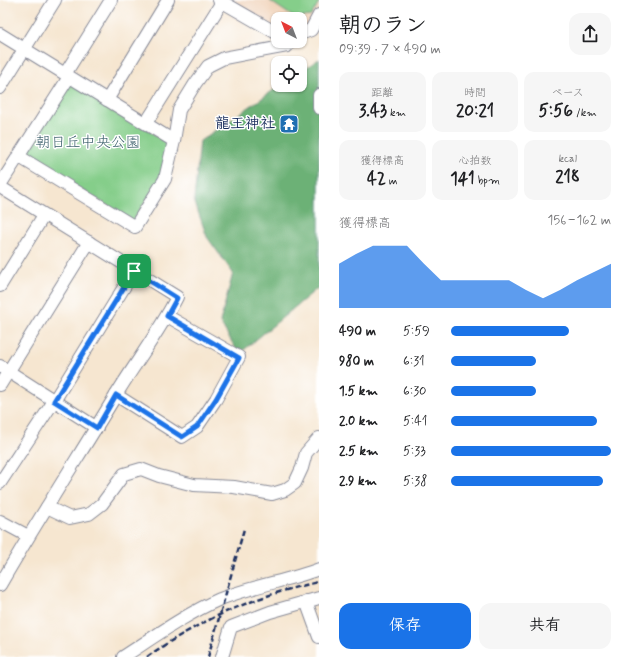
<!DOCTYPE html>
<html lang="ja">
<meta charset="utf-8">
<style>
:root{--surface:#fff;--page:#f6f6f6;--text:#202124;--muted:#757577;--accent:#1a73e8}
body{margin:0;font-family:Mynerve,"Klee One",sans-serif;background:var(--page);color:var(--text);height:100vh;display:flex;flex-direction:column;font-size:15px;white-space:nowrap}
*{box-sizing:border-box;margin:0}
p{font-size:13px;color:var(--muted)}
.icon{flex:none;width:22px;height:22px;fill:none;stroke:currentColor;stroke-width:2;stroke-linecap:round;stroke-linejoin:round}
.map{position:relative;flex:1;overflow:hidden}
.sheet{display:flex;flex-direction:column;background:var(--surface);width:312px}
.sheet>*{flex:none}
.needle{width:26px;rotate:318deg}
.buttons{position:absolute;left:271px;top:12px;display:grid;gap:8px}
.buttons a{display:grid;place-items:center;width:36px;height:36px;border-radius:8px;background:var(--surface);box-shadow:0 1px 3px #0004;font-size:20px}
.pin{position:absolute;display:grid;place-items:center;width:34px;height:34px;color:#fff;margin:-17px;border-radius:8px;box-shadow:0 2px 6px #0006}
.round{display:grid;place-items:center;flex:none;width:42px;height:42px;border-radius:12px;background:var(--page)}
.headline{display:flex;align-items:center;justify-content:space-between;height:68px;padding:0 20px}
h1{font-size:22px;font-weight:700;line-height:30px}
.figures{display:grid;grid-template-columns:repeat(3,1fr);gap:6px;height:68px;padding:4px 20px}
.figures div{display:grid;align-content:center;border-radius:10px;background:var(--page);text-align:center}
.figures b{font-size:17px;font-weight:700}
.figures small{font-size:11px;font-weight:400}
.figures p{font-size:11px}
.chart{height:112px;padding:8px 20px}
.chart p{display:flex;justify-content:space-between}
.chart svg{width:100%;height:72px;margin-top:4px;fill:var(--accent);opacity:.7}
.action{display:flex;gap:8px;margin-top:auto;padding:8px 20px}
.action a{flex:1;height:46px;border-radius:12px;background:var(--accent);color:#fff;font-size:16px;font-weight:700;line-height:46px;text-align:center}
.action a+a{background:var(--page);color:var(--text)}
ul{padding:0 20px;list-style:none;font-size:13px}
li{display:grid;grid-template-columns:64px 48px 1fr;align-items:center;height:30px}
li i{height:10px;border-radius:5px;background:var(--accent)}
main{display:flex;flex:1;min-height:0}
.map>svg:first-child{display:block}
.built{fill:#f1d5bd}
.green{fill:#85ce8a;stroke:#507e74}
.forest{fill:#6cb176;stroke:#44706a}
.lines{fill:none;stroke-linecap:round;stroke-linejoin:round}
.minor-casing{stroke:#888a97;stroke-width:14}
.minor{stroke:#fff;stroke-width:12}
.rail{stroke:#1b2f5e;stroke-width:2.5;stroke-dasharray:6 3;stroke-linecap:butt}
.route-casing{stroke:#fff;stroke-width:8}
.route{stroke:#1a73e8;stroke-width:5}
.labels{text-anchor:middle;dominant-baseline:central;stroke-width:3;stroke-linejoin:round;paint-order:stroke}
.poi-label{font-size:15px;font-weight:bold;fill:#1b2f5e;stroke:#fff;text-anchor:end}
.park-label{font-size:15px;fill:#3b5f6b;stroke:#fff}
</style>
<main>
<div class="map">
<svg width="319" height="657" viewBox="0 0 319 657">
<rect width="100%" height="100%" fill="#fff"/>
<filter id="ink" filterUnits="userSpaceOnUse"><feTurbulence type="fractalNoise" baseFrequency=".025" numOctaves="2"/><feDisplacementMap in="SourceGraphic" scale="8" xChannelSelector="R" yChannelSelector="G"/><feConvolveMatrix kernelMatrix="1 2 1 2 8 2 1 2 1" color-interpolation-filters="sRGB"/></filter>
<filter id="wash" filterUnits="userSpaceOnUse"><feTurbulence type="fractalNoise" baseFrequency=".012" numOctaves="4" result="noise"/><feDisplacementMap in="SourceGraphic" scale="16" xChannelSelector="R" yChannelSelector="G"/><feGaussianBlur stdDeviation="0.9" result="paint"/><feColorMatrix in="noise" values="0 0 0 0 0 0 0 0 0 0 0 0 0 0 0 0 0 1.4 0 .05"/><feComposite in="paint" operator="in"/></filter>
<g filter="url(#wash)">
<rect width="100%" height="100%" fill="#f6e6d0"/>
<polygon class="built" points="232,0 319,0 319,11 309,27 300,32 300,19 278,19 278,28 271,25"/>
<g class="green">
<polygon points="271,0 319,0 319,2 311,16 295,18 270,1"/>
<polygon points="71,81 168,143 160,179 133,221 24,155"/>
</g>
<polygon class="forest" points="319,59 319,287 239,354 220,322 233,273 207,237 194,200 200,141 281,85 300,85 300,72"/>
</g>
<g filter="url(#ink)">
<g class="lines">
<defs>
<g id="minor">
<polyline points="219,0 278,34"/>
<polyline points="0,34 174,141 165,179 135,227 18,156"/>
<polyline points="300,34 311,30 319,15"/>
<polyline points="65,74 111,0"/>
<polyline points="0,88 55,0"/>
<polyline points="319,95 319,108"/>
<polyline points="107,100 168,0"/>
<polyline points="146,123 222,2"/>
<polyline points="174,141 179,110 195,84 208,66 224,58 287,46 287,41"/>
<polyline points="0,185 69,77"/>
<path d="M0 187 177 297C159 332 136 362 116 395 77 459 37 521 0 585"/>
<polyline points="0,286 44,215"/>
<polyline points="0,366 97,428"/>
<polyline points="0,385 89,242"/>
<polyline points="116,395 182,437 197,427 216,399 239,357 167,316"/>
<polyline points="0,483 54,401 134,271"/>
<polyline points="47,507 70,518 89,514 102,504 124,474 141,469 159,476 194,485 234,487 272,494 285,490 295,483 302,468 306,453 319,438"/>
<polyline points="0,521 28,536"/>
<polyline points="306,601 319,637"/>
<path d="M123 657C154 637 186 614 220 599 252 586 287 581 319 569"/>
<polyline points="222,657 231,627 270,612 319,598"/>
</g>
</defs>
<use href="#minor" class="minor-casing"/>
<use href="#minor" class="minor"/>
<g class="rail">
<path d="M147 657C197 621 259 594 319 582"/>
<polyline points="208,657 244,529"/>
</g>
</g>
</g>
<g class="lines" filter="url(#ink)">
<defs>
<polygon id="route" points="134,271 177,298 167,316 239,358 216,399 197,427 182,437 116,395 97,428 54,401"/>
</defs>
<use href="#route" class="route-casing"/>
<use href="#route" class="route"/>
</g>
<defs>
<symbol id="temple-square" viewBox="-11 -11 22 22"><rect x="-9" y="-9" width="18" height="18" rx="4" fill="#1f6fb2" stroke="#fff"/><path d="M0-6L5-2H3V0L6.5 2.5H4V6H1.5V3h-3V6H-4V2.5H-6.5L-3 0V-2H-5Z" fill="#fff"/></symbol>
</defs>
<g fill-rule="evenodd">
<use href="#temple-square" x="278" y="113" width="22" height="22"/>
</g>
<g class="labels">
<g class="poi-label">
<text x="275" y="124">龍王神社</text>
</g>
<g class="park-label">
<text x="88" y="143">朝日丘中央公園</text>
</g>
</g>
</svg>
<div class="buttons">
<a><svg class="needle" viewBox="-14 -14 28 28"><path d="M0-13l5 13h-10z" fill="#e53935"/><path d="M0 13l5-13h-10z" fill="#757577"/></svg></a>
<a><svg class="icon" aria-label="locate" viewBox="0 0 24 24"><circle cx="12" cy="12" r="6"/><path d="M12 2v4M12 18v4M2 12h4M18 12h4"/></svg></a>
</div>
<div class="pin" style="left:134px;top:271px;background:#1e9e55"><svg class="icon" aria-label="arrive" viewBox="0 0 24 24"><path d="M6 21V4h12l-3 4 3 4H6"/></svg></div>
</div>
<section class="sheet">
<div class="headline"><div><h1>朝のラン</h1><p>09:39 · 7 × 490 m</p></div><a class="round"><svg class="icon" aria-label="share" viewBox="0 0 24 24"><path d="M12 15V3M7 8l5-5 5 5M5 13v7h14v-7"/></svg></a></div>
<div class="figures">
<div><p>距離</p><b>3.43<small> km</small></b></div>
<div><p>時間</p><b>20:21</b></div>
<div><p>ペース</p><b>5:56<small> /km</small></b></div>
</div>
<div class="figures">
<div><p>獲得標高</p><b>42<small> m</small></b></div>
<div><p>心拍数</p><b>141<small> bpm</small></b></div>
<div><p>kcal</p><b>218</b></div>
</div>
<div class="chart"><p><span>獲得標高</span>156–162 m</p>
<svg viewBox="0 0 160 44" preserveAspectRatio="none"><path d="M0 44V17L10 11L20 6L30 6L40 6L50 17L60 27L70 27L80 27L90 27L100 27L110 33L120 38L130 33L140 27L150 22L160 17V44z"/></svg>
</div>
<ul>
<li><b>490 m</b>5:59<i style="width:74%"></i></li>
<li><b>980 m</b>6:31<i style="width:53%"></i></li>
<li><b>1.5 km</b>6:30<i style="width:53%"></i></li>
<li><b>2.0 km</b>5:41<i style="width:91%"></i></li>
<li><b>2.5 km</b>5:33<i style="width:100%"></i></li>
<li><b>2.9 km</b>5:38<i style="width:95%"></i></li>
</ul>
<div class="action"><a>保存</a><a>共有</a></div>
</section>
</main>
